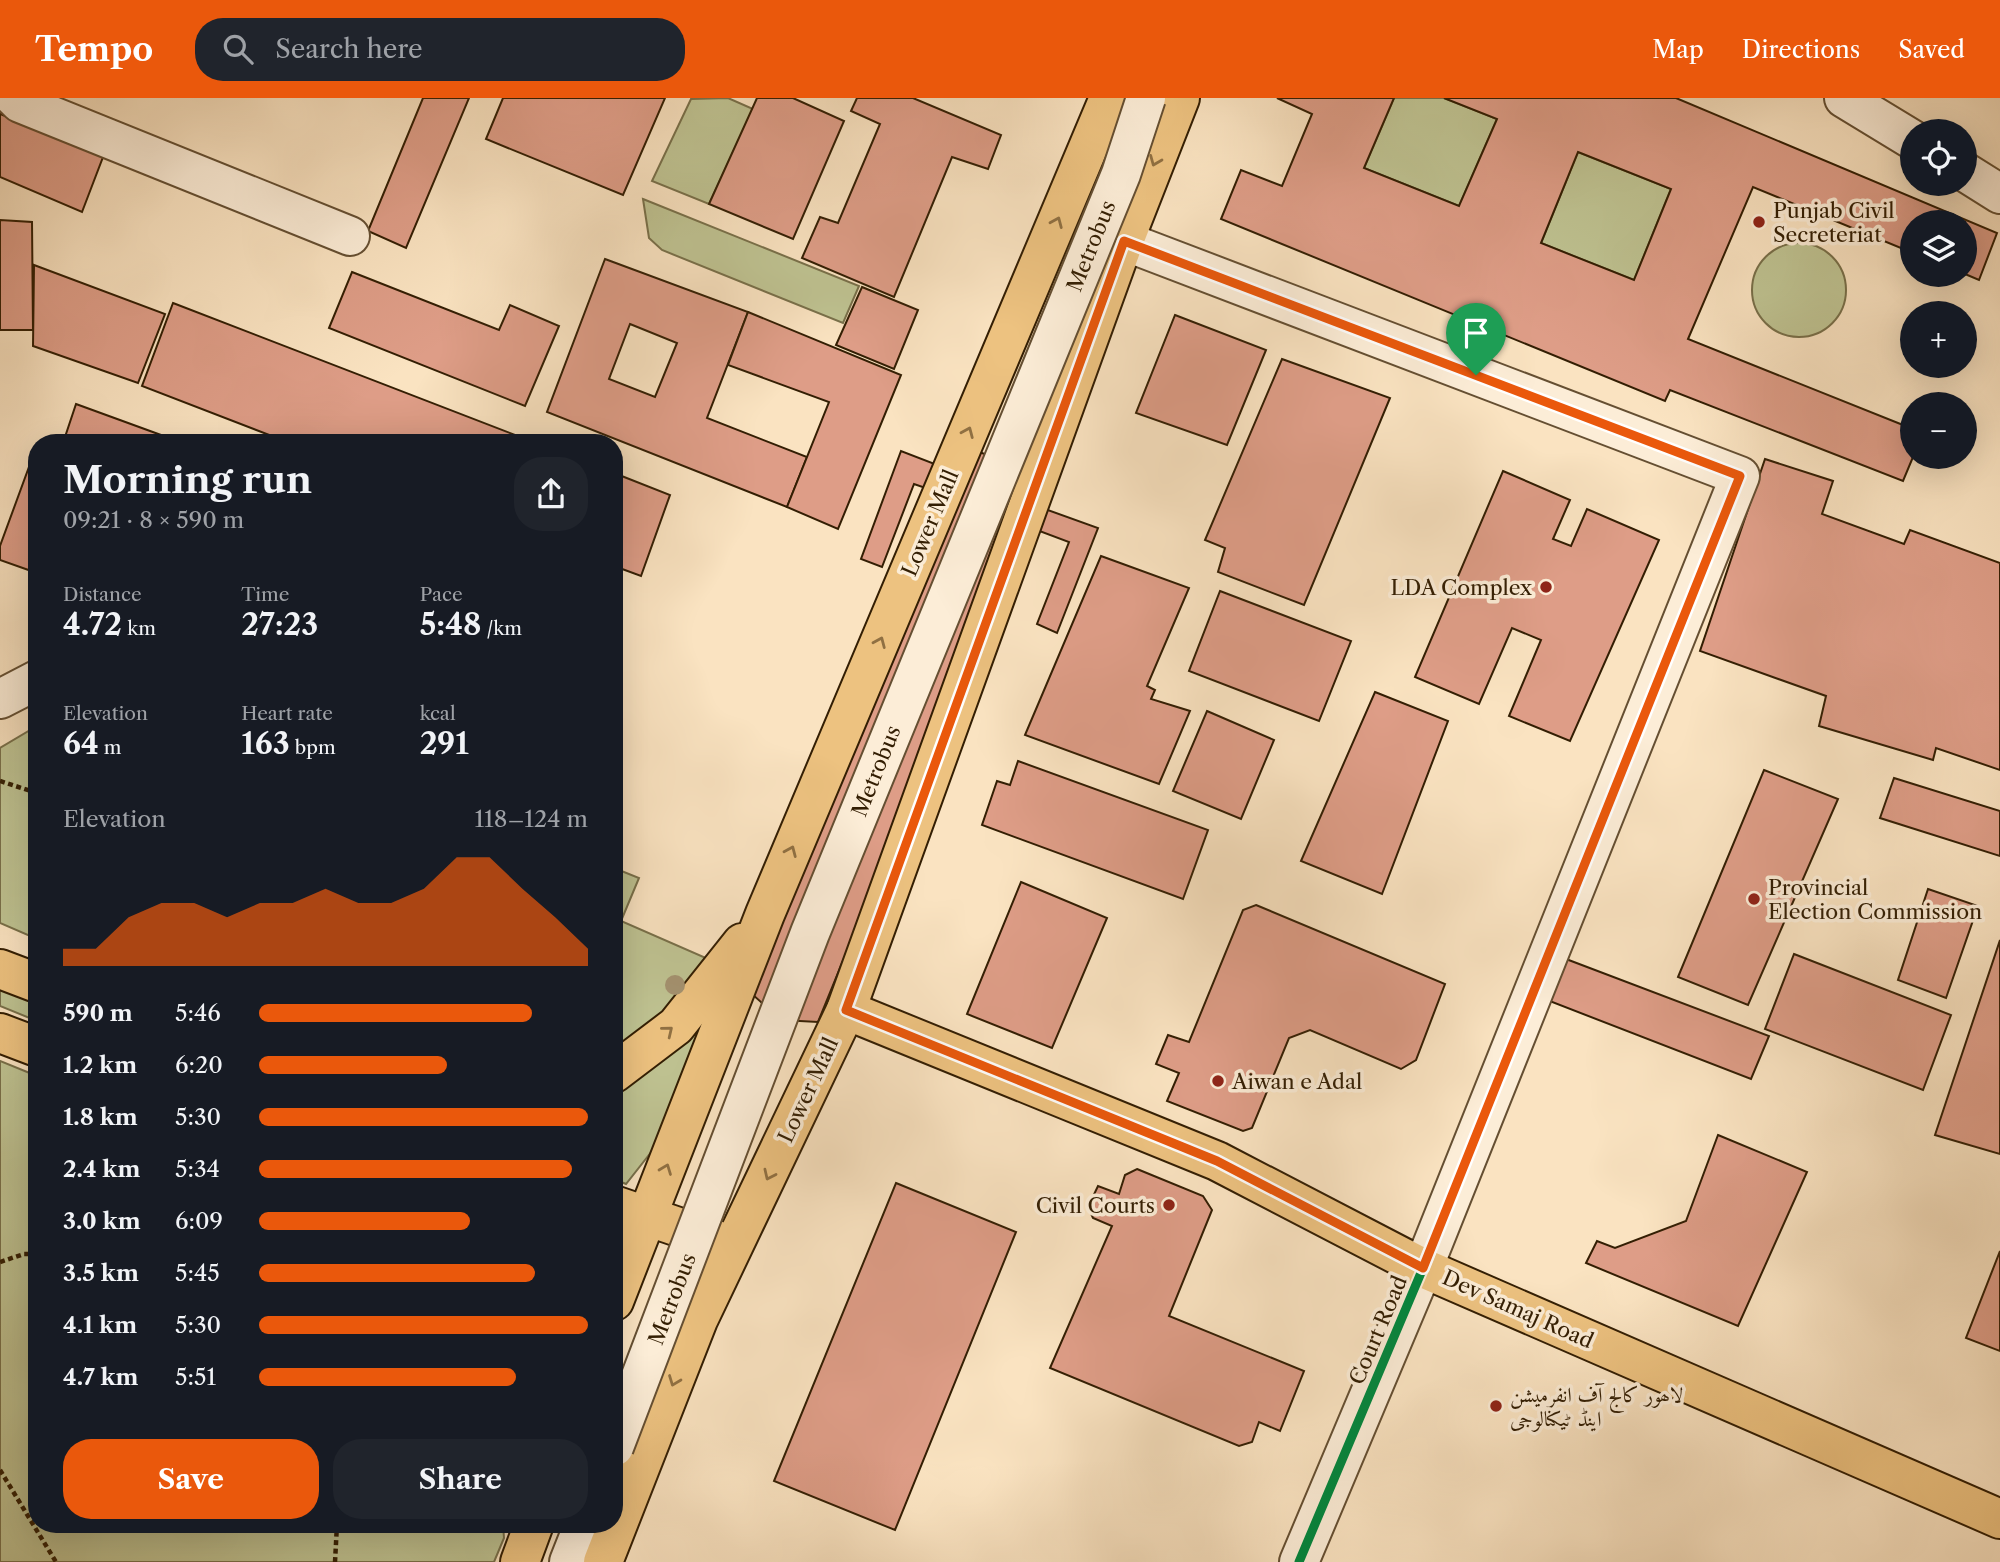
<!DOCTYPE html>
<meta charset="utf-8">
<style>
:root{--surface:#171b24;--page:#20242c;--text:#f1f3f6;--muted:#9ea1a6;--accent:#ea580c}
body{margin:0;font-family:"Libre Caslon Text",Amiri,serif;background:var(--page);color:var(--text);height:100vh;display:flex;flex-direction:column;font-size:26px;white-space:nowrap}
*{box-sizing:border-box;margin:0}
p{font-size:23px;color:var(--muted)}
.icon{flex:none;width:38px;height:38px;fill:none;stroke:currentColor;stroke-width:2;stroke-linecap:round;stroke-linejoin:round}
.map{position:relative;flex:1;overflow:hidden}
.drawer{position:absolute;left:28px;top:336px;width:595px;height:1099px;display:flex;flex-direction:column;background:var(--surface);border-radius:28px;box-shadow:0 7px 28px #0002}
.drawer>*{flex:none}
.fabs{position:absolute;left:1900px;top:21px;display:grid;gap:14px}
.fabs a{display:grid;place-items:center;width:77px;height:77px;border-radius:50%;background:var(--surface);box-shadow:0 7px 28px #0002;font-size:35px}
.pin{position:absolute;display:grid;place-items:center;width:60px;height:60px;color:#fff;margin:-72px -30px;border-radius:50% 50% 50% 0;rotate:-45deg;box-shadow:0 0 7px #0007}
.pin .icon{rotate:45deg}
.round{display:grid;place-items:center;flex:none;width:74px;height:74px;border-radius:28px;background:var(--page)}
.summary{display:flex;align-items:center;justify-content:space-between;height:119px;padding:0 35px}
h1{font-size:38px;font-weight:800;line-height:52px}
.metrics{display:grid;grid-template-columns:repeat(3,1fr);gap:10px;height:119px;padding:7px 35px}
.metrics div{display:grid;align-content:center}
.metrics b{font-size:30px;font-weight:800}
.metrics small{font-size:19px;font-weight:400}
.metrics p{font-size:19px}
.chart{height:196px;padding:14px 35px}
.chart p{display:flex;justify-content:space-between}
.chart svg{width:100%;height:126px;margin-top:7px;fill:var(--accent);opacity:.7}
.primary-button{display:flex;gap:14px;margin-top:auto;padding:14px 35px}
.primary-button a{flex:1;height:80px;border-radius:28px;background:var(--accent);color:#fff;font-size:28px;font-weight:800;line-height:80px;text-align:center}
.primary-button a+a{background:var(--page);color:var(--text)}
ul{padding:0 35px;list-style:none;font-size:23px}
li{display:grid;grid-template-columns:112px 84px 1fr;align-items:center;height:52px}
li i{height:18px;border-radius:9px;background:var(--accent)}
header{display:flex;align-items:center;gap:42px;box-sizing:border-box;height:98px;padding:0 35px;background:var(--accent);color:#fff}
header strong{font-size:33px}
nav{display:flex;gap:38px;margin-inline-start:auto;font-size:24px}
.search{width:490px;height:63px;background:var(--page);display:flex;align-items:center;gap:18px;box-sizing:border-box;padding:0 24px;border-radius:28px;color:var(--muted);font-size:26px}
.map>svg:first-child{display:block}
.green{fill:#bfc392;stroke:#79704a;stroke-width:2}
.building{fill:#de9d87;stroke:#331e03;stroke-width:2;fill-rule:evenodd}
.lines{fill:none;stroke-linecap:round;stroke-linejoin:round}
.minor-casing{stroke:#654f32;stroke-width:42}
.major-casing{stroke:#331e03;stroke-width:42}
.path{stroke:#331e03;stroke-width:4.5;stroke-dasharray:5 3.5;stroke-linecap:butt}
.minor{stroke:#fcedd7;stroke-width:38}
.major{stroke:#edc280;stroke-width:38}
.minor-bridge-casing{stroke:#654f32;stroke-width:42;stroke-linecap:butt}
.minor-bridge{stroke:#fcedd7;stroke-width:38}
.cycleway-casing{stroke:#fcedd7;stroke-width:13}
.cycleway{stroke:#00873e;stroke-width:9}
.tree{fill:#a49270}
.oneway{stroke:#907042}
.route-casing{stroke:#fff;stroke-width:14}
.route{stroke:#ea580c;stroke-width:9}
.poi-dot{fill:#8f2418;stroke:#fcedd7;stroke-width:2.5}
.labels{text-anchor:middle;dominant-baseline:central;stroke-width:7;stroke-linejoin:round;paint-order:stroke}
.poi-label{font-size:21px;fill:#331e03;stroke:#fcedd7;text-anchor:start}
.street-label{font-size:21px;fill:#331e03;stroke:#fcedd7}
</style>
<header>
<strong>Tempo</strong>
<div class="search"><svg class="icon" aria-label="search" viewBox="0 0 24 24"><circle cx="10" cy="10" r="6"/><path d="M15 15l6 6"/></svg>Search here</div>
<nav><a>Map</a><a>Directions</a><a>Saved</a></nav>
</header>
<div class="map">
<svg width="2000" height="1464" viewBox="0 0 2000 1464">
<rect width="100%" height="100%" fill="#fae3c1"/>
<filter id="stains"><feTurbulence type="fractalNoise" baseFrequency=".00286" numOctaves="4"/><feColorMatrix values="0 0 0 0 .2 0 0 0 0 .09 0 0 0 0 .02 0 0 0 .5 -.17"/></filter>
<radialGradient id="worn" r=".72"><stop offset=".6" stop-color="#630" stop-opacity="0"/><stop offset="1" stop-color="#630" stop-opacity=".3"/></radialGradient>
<g class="green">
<polygon points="728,0 753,11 709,106 652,83 691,1"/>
<polygon points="1394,0 1444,0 1497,21 1459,108 1364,70"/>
<polygon points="1578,54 1671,91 1634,182 1541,145"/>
<polygon points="643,101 859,188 843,225 662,152 649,140"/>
<circle cx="1799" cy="192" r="47"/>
<polygon points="37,628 37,841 0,825 0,650"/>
<polygon points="614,770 639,780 621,823 731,871 652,1053 626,1086 614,1081"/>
<polygon points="0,889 37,904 37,923 0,908"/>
<polygon points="0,963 37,978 37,1426 503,1426 504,1440 494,1464 0,1464"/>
</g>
<g class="building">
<polygon points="423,0 469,0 406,150 368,133"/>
<polygon points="503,0 665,0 623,97 486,41"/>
<polygon points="757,0 793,0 844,23 793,141 709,106"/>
<polygon points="857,0 913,0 1001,37 988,71 952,59 894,199 802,160 820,119 838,125 880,26 851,13"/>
<path d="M1277 0H1394L1364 70 1459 108 1497 21 1444 0H1676L1997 135 1979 182 1965 176V124H1913V155L1753 89 1688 241 1913 331V359L1903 383 1670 292 1665 303 1221 121 1241 72 1282 88 1312 16ZM1578 54 1671 91 1634 182 1541 145Z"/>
<polygon points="0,16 103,59 82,114 0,79"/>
<polygon points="0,122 32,124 33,232 0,232"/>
<path d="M605 161 748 214 707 320 807 359 787 409 547 314ZM630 226 677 245 655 299 609 281Z"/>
<polygon points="34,167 165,216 138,285 33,248"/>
<polygon points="352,174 499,232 510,207 559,228 525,308 329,230"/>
<polygon points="862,189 918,212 894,271 836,247"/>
<polygon points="173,205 536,345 290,345 142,288"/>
<polygon points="748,214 901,277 838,431 787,409 829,304 728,267"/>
<polygon points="1175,217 1266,252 1227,347 1136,315"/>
<polygon points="1282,261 1390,300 1304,507 1218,474 1225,450 1205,442"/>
<polygon points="76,306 183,345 63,345"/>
<polygon points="37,347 37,475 0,462 0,448"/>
<polygon points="971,351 1042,377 1031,406 1098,430 1057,535 1037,526 1069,444 1021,426 818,924 781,922 752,896 955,400 914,386 882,469 861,461 901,353 963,377"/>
<polygon points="1765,361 1833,383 1822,416 1904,446 1910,432 2000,465 2000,672 1936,650 1933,662 1819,628 1826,598 1700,553"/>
<polygon points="1503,373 1570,402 1553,441 1571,448 1587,411 1659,442 1570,643 1509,618 1541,542 1512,530 1479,606 1415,579"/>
<polygon points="614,375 670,397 641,478 614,468"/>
<polygon points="1101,458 1189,490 1147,588 1155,592 1151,601 1190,613 1159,686 1025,637"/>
<polygon points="1220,493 1351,543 1319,623 1189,573"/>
<polygon points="1375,594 1448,623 1382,796 1301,763"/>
<polygon points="1207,613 1274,642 1241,721 1173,693"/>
<polygon points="1018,663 1208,732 1183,801 982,727 997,683 1010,687"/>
<polygon points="1764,672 1838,701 1748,907 1678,879"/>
<polygon points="1894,680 2000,713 2000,758 1880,720"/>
<polygon points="1021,784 1107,820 1052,950 967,916"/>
<polygon points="1928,791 1978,808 1946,900 1898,882"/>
<polygon points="1256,807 1445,886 1416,962 1401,971 1310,932 1289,940 1252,1030 1243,1033 1167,1003 1179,975 1156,966 1168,937 1189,944 1243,812"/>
<polygon points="2000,842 2000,1056 1935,1037"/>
<polygon points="1794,856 1951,917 1923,992 1765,931"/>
<polygon points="1566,861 1769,938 1751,981 1547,902"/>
<polygon points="1718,1037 1807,1074 1738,1228 1586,1165 1597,1143 1615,1150 1686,1123"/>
<polygon points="1137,1071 1203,1098 1212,1112 1169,1218 1304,1273 1280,1333 1259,1324 1252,1344 1239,1348 1050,1270 1112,1128 1093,1120 1088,1109 1098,1088 1119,1096 1125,1077"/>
<polygon points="896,1085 1016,1134 895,1432 774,1383"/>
<polygon points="2000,1153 2000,1253 1966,1240"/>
</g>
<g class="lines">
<defs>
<g id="minor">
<polyline points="15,0 20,5 350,138"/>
<polyline points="1844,0 1913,42"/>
<polyline points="1965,74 2000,96"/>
<polyline points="1124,143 1740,378 1423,1170 1299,1464"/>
<polyline points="0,601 37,582"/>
<polyline points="569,1464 584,1426"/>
</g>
<g id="major">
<polyline points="0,871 37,885"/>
<polyline points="846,912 1217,1063 1423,1170 2000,1421"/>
<polyline points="0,935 37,949"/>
<polyline points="614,975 676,928 742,845"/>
<polyline points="614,1107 728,1146"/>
<polyline points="614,1203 765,816 1109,0"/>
<polyline points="520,1464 534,1426"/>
<polyline points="603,1464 698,1222 846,912 1124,143 1180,0"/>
</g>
</defs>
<use href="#minor" class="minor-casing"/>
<use href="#major" class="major-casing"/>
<g class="path">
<polyline points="0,683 37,695"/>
<polyline points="0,1164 24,1156 37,1156"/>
<polyline points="0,1372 56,1464"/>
<polyline points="335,1464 337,1426"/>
</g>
<use href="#minor" class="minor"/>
<use href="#major" class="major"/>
<defs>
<polyline id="minor-bridge" points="614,1349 810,835 1121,76 1146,0"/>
</defs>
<use href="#minor-bridge" class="minor-bridge-casing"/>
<use href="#minor-bridge" class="minor-bridge"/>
<defs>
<polyline id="cycleway" points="1124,143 1740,378 1423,1170 1299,1464"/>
</defs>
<use href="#cycleway" class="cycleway-casing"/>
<use href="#cycleway" class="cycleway"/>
</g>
<circle class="tree" cx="675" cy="887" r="10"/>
<defs><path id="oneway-chevron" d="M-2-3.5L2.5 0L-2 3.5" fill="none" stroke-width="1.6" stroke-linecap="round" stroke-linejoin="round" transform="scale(1.75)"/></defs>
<g class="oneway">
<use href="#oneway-chevron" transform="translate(1155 63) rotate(112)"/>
<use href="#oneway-chevron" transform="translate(1057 124) rotate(-67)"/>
<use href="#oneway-chevron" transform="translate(968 334) rotate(-67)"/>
<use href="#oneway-chevron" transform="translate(880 544) rotate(-67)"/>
<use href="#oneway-chevron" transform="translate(791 753) rotate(-67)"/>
<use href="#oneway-chevron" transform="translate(668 933) rotate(-39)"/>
<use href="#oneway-chevron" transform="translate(666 1071) rotate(-69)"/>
<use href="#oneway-chevron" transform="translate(769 1077) rotate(115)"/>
<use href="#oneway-chevron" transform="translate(674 1283) rotate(111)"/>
</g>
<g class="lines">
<defs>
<polygon id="route" points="1124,143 1740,378 1423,1170 1217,1063 846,912"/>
</defs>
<use href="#route" class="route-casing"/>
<use href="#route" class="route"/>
</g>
<g class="poi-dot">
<circle cx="1759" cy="124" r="7"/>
<circle cx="1546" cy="489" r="7"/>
<circle cx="1754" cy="801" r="7"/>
<circle cx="1218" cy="983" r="7"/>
<circle cx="1169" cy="1107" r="7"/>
<circle cx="1496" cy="1308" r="7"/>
</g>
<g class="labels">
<g class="poi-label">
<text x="1773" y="112">Punjab Civil<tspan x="1773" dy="24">Secreteriat</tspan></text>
<text x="1532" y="489" text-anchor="end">LDA Complex</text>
<text x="1768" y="789">Provincial<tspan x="1768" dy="24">Election Commission</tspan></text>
<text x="1232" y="983">Aiwan e Adal</text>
<text x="1155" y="1107" text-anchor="end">Civil Courts</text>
<text x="1510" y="1296">لاھور کالج آف انفرمیشن<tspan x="1510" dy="24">اینڈ ٹیکنالوجی</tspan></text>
</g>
<g class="street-label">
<text transform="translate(1091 148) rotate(-68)">Metrobus</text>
<text transform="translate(930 425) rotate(-67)">Lower Mall</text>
<text transform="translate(876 673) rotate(-68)">Metrobus</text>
<text transform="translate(808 992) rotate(-65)">Lower Mall</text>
<text transform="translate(672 1201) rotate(-69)">Metrobus</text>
<text transform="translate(1518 1211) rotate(24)">Dev Samaj Road</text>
<text transform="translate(1378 1232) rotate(-67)">Court Road</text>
</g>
</g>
<rect width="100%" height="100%" filter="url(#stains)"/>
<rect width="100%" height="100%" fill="url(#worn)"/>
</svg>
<div class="fabs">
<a><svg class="icon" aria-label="locate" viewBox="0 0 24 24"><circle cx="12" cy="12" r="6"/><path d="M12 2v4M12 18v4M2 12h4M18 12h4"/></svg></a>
<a><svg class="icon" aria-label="layers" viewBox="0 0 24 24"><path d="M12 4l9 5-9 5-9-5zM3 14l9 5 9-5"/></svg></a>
<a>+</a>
<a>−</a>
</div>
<div class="pin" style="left:1476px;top:277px;background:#1e9e55"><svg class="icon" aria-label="arrive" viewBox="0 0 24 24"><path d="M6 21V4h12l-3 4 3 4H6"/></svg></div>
<section class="drawer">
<div class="summary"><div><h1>Morning run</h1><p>09:21 · 8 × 590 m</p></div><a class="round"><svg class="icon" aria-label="share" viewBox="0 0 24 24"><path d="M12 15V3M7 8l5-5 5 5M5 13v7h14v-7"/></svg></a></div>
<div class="metrics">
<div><p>Distance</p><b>4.72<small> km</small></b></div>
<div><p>Time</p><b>27:23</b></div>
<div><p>Pace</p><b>5:48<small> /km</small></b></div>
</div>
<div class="metrics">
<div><p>Elevation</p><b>64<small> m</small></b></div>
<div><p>Heart rate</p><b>163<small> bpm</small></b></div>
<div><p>kcal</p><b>291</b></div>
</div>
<div class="chart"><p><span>Elevation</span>118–124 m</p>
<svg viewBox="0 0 160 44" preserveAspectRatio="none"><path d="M0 44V38L10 38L20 27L30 22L40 22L50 27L60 22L70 22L80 17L90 22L100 22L110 17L120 6L130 6L140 17L150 27L160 38V44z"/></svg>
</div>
<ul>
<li><b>590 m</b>5:46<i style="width:83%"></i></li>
<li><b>1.2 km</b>6:20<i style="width:57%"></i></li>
<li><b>1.8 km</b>5:30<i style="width:100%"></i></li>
<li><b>2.4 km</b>5:34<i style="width:95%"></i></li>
<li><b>3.0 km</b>6:09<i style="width:64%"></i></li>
<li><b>3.5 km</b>5:45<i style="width:84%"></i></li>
<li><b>4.1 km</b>5:30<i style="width:100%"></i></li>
<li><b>4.7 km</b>5:51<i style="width:78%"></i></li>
</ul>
<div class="primary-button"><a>Save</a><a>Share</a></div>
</section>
</div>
